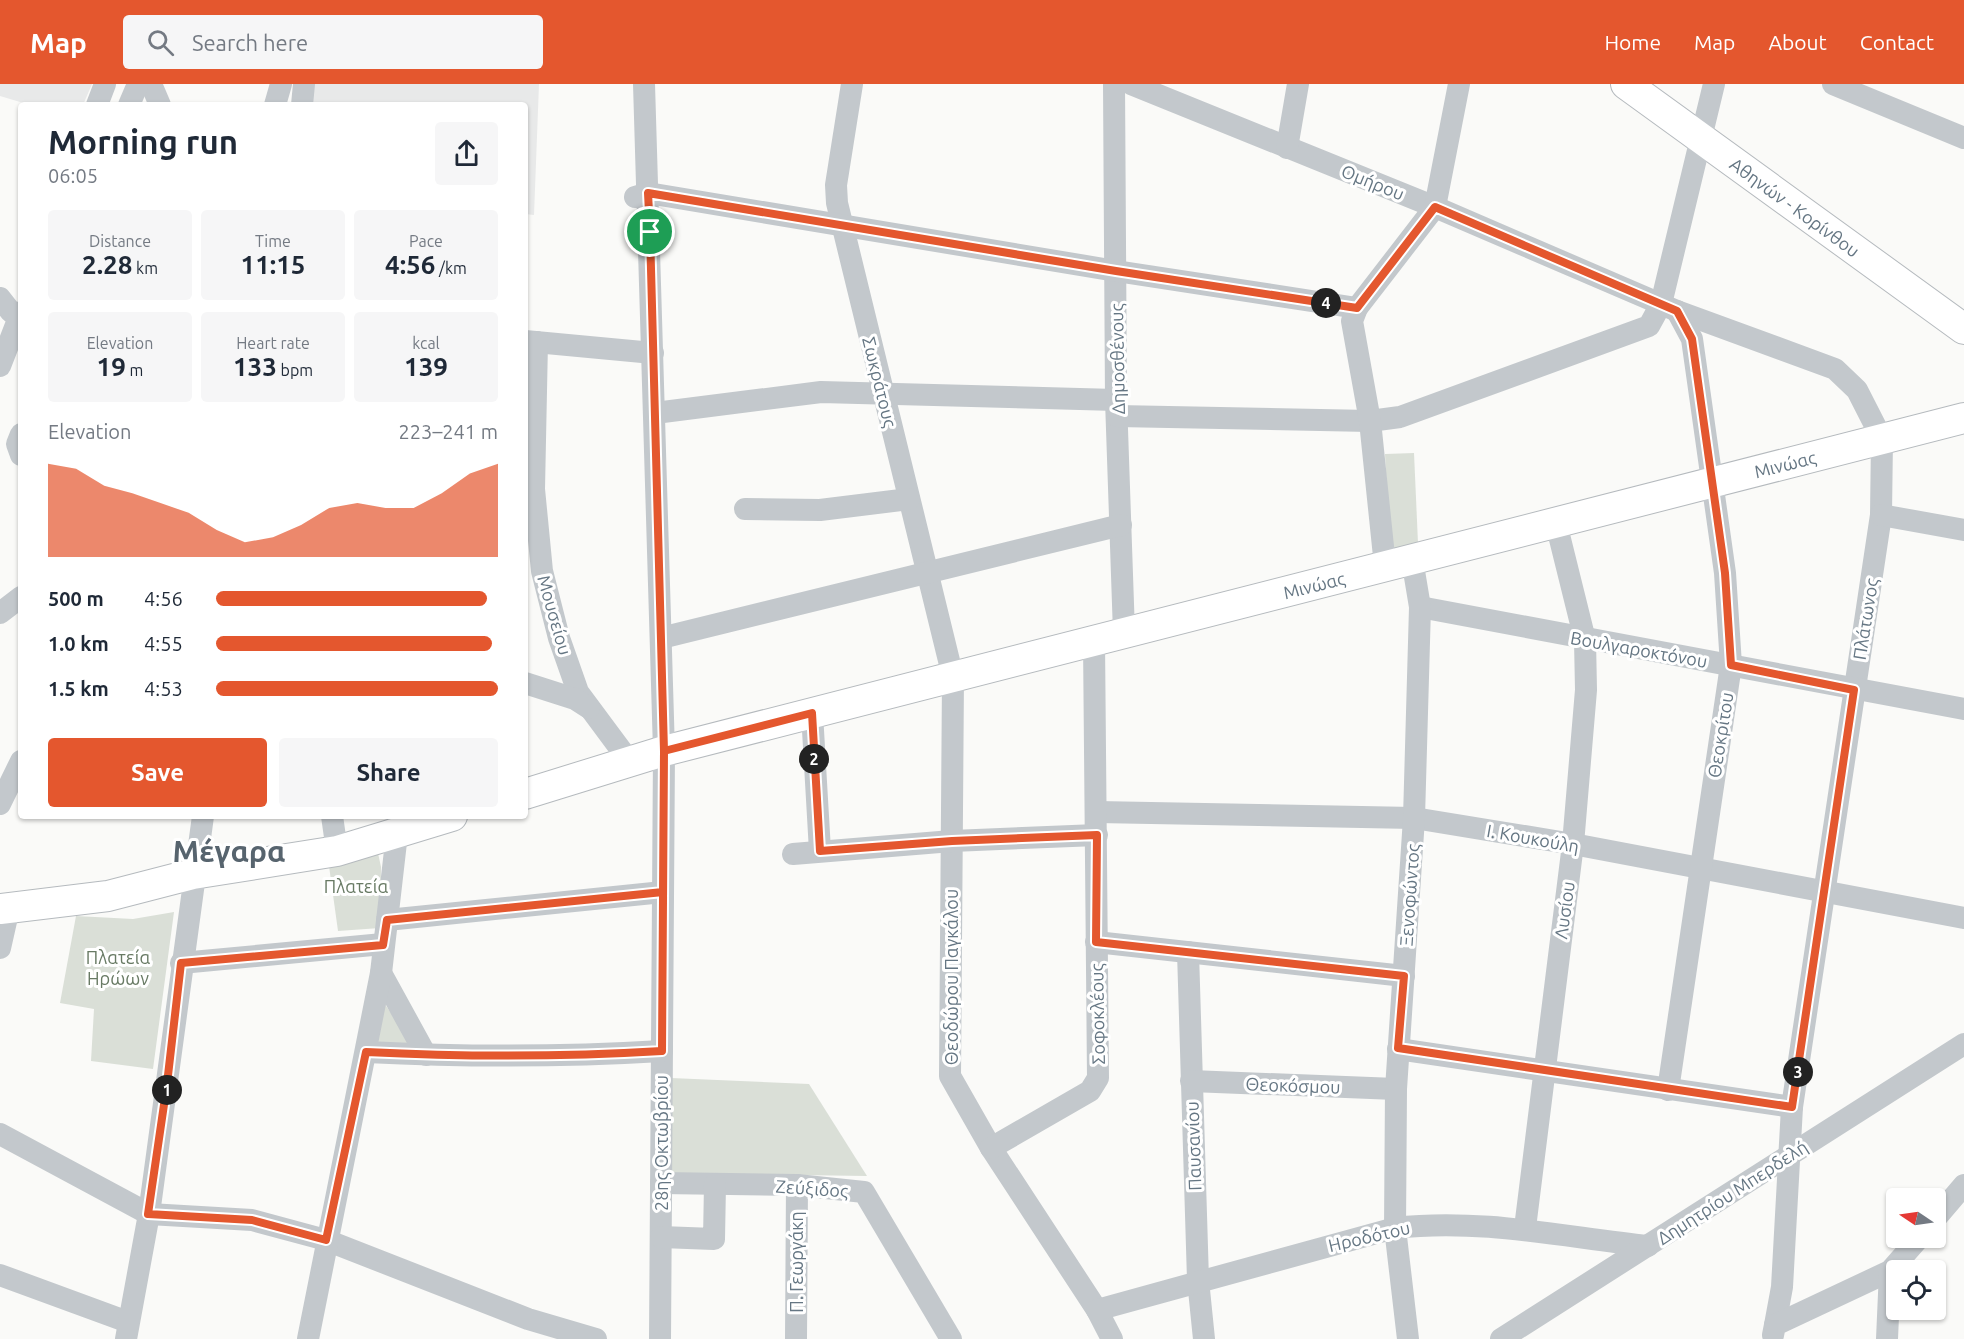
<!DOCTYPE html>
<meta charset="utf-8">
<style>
:root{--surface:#fff;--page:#f6f6f7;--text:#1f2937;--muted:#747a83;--accent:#e4572e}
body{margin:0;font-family:Ubuntu,sans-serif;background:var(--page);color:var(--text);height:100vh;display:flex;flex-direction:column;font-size:22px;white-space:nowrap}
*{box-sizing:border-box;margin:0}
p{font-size:20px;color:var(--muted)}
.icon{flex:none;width:33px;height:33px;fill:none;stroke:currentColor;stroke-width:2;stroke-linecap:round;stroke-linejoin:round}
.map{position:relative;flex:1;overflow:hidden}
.panel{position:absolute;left:18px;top:18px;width:510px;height:717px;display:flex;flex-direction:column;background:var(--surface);border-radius:6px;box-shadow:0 2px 4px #0004}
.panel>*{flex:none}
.needle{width:39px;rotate:283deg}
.tools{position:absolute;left:1886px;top:1104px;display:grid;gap:12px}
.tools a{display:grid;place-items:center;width:60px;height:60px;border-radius:6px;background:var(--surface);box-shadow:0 2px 4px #0004;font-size:30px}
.pin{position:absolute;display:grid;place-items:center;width:51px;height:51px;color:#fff;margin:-26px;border:3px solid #fff;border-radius:50%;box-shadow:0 2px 6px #0007}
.km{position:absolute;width:30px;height:30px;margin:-15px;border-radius:50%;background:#222;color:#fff;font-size:16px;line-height:30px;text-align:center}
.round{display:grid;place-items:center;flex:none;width:63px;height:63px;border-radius:6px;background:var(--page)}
.headline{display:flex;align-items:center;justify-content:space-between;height:102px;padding:0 30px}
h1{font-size:33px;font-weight:700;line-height:45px}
.metrics{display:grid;grid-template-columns:repeat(3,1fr);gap:9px;height:102px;padding:6px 30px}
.metrics div{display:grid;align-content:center;border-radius:6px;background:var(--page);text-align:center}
.metrics b{font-size:26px;font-weight:700}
.metrics small{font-size:16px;font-weight:400}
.metrics p{font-size:16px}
.chart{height:168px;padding:12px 30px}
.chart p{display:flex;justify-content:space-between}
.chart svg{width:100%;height:108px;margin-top:6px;fill:var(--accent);opacity:.7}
.action{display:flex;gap:12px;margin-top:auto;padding:12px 30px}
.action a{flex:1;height:69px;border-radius:6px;background:var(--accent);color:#fff;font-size:24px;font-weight:700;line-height:69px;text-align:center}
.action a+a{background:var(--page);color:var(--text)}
ul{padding:0 30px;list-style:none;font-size:20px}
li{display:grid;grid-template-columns:96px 72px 1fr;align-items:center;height:45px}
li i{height:15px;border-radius:8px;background:var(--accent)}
header{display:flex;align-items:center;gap:36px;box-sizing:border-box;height:84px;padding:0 30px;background:var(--accent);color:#fff}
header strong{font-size:28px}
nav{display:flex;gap:33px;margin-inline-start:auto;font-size:21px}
.search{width:420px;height:54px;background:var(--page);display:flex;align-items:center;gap:15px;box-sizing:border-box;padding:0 21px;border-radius:6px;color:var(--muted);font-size:22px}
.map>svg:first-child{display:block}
.built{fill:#e8e9e9}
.green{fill:#dadfd7}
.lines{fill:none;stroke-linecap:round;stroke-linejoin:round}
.major-casing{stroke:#b5babe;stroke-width:32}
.minor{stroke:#c3c8cc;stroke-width:22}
.major{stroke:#fff;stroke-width:30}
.route-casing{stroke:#fff;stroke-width:12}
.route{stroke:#e4572e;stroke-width:8}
.labels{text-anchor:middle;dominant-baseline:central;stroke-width:6;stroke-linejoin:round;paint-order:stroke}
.street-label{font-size:18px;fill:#657683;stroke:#fff}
.park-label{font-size:18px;fill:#687a64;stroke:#fff}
.town-label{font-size:30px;font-weight:bold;fill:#57646e;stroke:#fff}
</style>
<header>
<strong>Map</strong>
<div class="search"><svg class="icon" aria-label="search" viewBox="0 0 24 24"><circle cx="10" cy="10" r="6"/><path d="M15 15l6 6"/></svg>Search here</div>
<nav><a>Home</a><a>Map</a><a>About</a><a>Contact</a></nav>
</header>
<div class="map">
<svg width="1964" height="1255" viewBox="0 0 1964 1255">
<rect width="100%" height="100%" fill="#fafaf8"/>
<g class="built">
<polygon points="0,0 92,0 83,21 30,21 0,12"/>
<polygon points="312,0 539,0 534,131 525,130 525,21 309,21"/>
</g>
<g class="green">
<polygon points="1414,369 1418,459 1390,466 1385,370"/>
<polygon points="378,769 381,783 380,844 338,847 329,782"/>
<polygon points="174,828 153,985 91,977 94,925 60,919 76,832 133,835"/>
<polygon points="378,910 412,960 369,959"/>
<polygon points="671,994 809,1000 867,1092 668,1089"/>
</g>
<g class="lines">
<defs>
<g id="major">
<polyline points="1626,0 1964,245"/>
<polyline points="525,710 664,667 1964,334"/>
<polyline points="0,825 108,812 193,790 337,767 452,732"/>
</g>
</defs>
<use href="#major" class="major-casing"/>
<g class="minor">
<polyline points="151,0 160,21"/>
<polyline points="644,0 664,667 660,1255"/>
<polyline points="852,0 836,101 837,119 953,593 950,992 991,1064 1097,1226 1112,1255"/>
<polyline points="1114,0 1116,316 1124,549"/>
<polyline points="1131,0 1435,123 1677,227 1835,285 1857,306 1882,355 1881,431 1792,1023 1782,1203 1775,1241"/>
<polyline points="1833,0 1964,54"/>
<polyline points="97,21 105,0"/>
<polyline points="129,21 138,0"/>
<polyline points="275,21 281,0"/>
<polyline points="302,21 304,0"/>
<polyline points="1287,64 1298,0"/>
<polyline points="635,113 648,109 1116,187 1357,224"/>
<polyline points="0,214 11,228 20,230"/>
<polyline points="525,257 653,269"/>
<polyline points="537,258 534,405 542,487 559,554 578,608 630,678"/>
<polyline points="0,282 21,228"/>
<polyline points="655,329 821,308 1116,316"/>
<polyline points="1117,332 1370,337 1400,333 1649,242 1661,220 1714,0"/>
<polyline points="21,350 17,360 21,371"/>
<polyline points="745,425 820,426 909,415"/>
<polyline points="1881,431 1964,446"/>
<polyline points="1385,482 1370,337 1352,237 1357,224 1435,123 1459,0"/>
<polyline points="1420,523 1964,625"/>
<polyline points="0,529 21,513"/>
<polyline points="661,554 1121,441"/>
<polyline points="525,599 575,615 589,624"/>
<polyline points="812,629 820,767"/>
<polyline points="0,720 21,677"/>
<polyline points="1097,728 1414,734 1573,760 1964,834"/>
<polyline points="332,732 337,767"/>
<polyline points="793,770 952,757 1097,751"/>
<polyline points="387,836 663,808"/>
<polyline points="1096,858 1404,892"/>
<polyline points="0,864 9,824"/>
<polyline points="1188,868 1198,1196 1204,1255"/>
<polyline points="181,879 383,860"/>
<polyline points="381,889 426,971"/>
<polyline points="1398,965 1792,1023"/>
<path d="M366 968C465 973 563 973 662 967"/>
<polyline points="1191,997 1396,1005"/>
<polyline points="1668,1006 1731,581 1725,489 1692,255 1677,227"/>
<polyline points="0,1050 149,1130 252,1136 326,1156 528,1235 596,1255"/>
<polyline points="991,1064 1090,1007 1098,994 1094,557"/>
<polyline points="661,1099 797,1101 864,1108 951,1255"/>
<polyline points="1935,1135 1964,1101"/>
<polyline points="1525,1144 1573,760 1586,606 1585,556 1556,439"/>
<polyline points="661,1153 714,1155 715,1100"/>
<polyline points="0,1191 128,1238"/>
<path d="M1097 1226 1395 1144C1481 1134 1563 1153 1648 1162"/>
<polyline points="1773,1251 1775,1241 1890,1187 1919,1154"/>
<polyline points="126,1255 149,1130 203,732"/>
<polyline points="308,1255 381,889 399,732"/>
<polyline points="796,1255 797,1101"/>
<polyline points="1408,1255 1395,1144 1396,1005 1414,734 1420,523 1412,475"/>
<polyline points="1501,1255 1964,960"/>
<polyline points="1887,1255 1890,1187"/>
</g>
<use href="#major" class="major"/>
</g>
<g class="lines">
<defs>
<path id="route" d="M650 148 664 667 663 808 387 836 383 861 181 879 167 1000 148 1130 252 1136 326 1156 366 968C465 973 563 973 662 967L664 667 812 629 820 767 952 757 1097 751 1096 858 1404 892 1398 964 1792 1023 1854 606 1731 581 1725 489 1692 255 1677 227 1435 123 1357 224 1116 187 648 109 650 148"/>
</defs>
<use href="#route" class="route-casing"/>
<use href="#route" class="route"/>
</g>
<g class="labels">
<g class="street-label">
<text transform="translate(1373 98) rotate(22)">Ομήρου</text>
<text transform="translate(1795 123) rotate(36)">Αθηνών - Κορίνθου</text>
<text transform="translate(1117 275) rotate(-91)">Δημοσθένους</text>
<text transform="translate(880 298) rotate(76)">Σωκράτους</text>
<text transform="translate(1785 380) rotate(-14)">Μινώας</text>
<text transform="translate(1314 501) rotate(-14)">Μινώας</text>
<text transform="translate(555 531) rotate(74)">Μουσείου</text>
<text transform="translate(1865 535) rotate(-81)">Πλάτωνος</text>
<text transform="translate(1639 565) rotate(10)">Βουλγαροκτόνου</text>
<text transform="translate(1720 651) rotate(-81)">Θεοκρίτου</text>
<text transform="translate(1533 754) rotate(10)">Ι. Κουκούλη</text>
<text transform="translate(1409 811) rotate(-86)">Ξενοφώντος</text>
<text transform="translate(1564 826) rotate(-82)">Λυσίου</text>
<text transform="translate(951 893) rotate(-90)">Θεοδώρου Παγκάλου</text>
<text transform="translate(1097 930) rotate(-91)">Σοφοκλέους</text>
<text transform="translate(1293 1001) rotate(2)">Θεοκόσμου</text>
<text transform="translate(661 1059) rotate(-90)">28ης Οκτωβρίου</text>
<text transform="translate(1193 1062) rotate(-92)">Παυσανίου</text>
<text transform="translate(812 1104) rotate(4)">Ζεύξιδος</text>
<text transform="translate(1732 1108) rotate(-33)">Δημητρίου Μπερδελή</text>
<text transform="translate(1369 1152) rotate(-13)">Ηροδότου</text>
<text transform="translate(796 1178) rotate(-90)">Π. Γεωργάκη</text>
</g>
<g class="park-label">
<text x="356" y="802">Πλατεία</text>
<text x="118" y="873">Πλατεία<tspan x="118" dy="21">Ηρώων</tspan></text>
</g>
<g class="town-label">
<text x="229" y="767">Μέγαρα</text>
</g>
</g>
</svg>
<div class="tools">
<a><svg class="needle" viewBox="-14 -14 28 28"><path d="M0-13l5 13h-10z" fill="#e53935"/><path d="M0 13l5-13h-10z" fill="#747a83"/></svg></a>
<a><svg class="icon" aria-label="locate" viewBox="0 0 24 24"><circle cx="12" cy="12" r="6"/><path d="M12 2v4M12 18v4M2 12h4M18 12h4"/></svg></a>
</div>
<div class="pin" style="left:650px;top:148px;background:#1e9e55"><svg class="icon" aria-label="arrive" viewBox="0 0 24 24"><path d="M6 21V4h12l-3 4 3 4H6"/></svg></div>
<b class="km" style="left:167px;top:1006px">1</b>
<b class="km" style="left:814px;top:675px">2</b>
<b class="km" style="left:1798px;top:988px">3</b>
<b class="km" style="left:1326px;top:219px">4</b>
<section class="panel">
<div class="headline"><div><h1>Morning run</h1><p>06:05</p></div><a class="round"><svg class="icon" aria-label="share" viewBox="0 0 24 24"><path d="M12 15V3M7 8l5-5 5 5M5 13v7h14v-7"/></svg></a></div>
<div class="metrics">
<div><p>Distance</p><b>2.28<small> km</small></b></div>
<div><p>Time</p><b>11:15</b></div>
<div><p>Pace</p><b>4:56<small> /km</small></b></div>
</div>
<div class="metrics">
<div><p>Elevation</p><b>19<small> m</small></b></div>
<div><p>Heart rate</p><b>133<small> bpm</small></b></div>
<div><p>kcal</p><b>139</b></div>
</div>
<div class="chart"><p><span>Elevation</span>223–241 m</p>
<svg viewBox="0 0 160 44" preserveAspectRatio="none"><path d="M0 44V6L10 8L20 15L30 18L40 22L50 26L60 33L70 38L80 36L90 31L100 24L110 22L120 24L130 24L140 18L150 10L160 6V44z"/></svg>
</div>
<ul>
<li><b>500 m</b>4:56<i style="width:96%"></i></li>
<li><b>1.0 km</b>4:55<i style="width:98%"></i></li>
<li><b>1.5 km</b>4:53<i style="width:100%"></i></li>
</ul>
<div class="action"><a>Save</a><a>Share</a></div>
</section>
</div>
